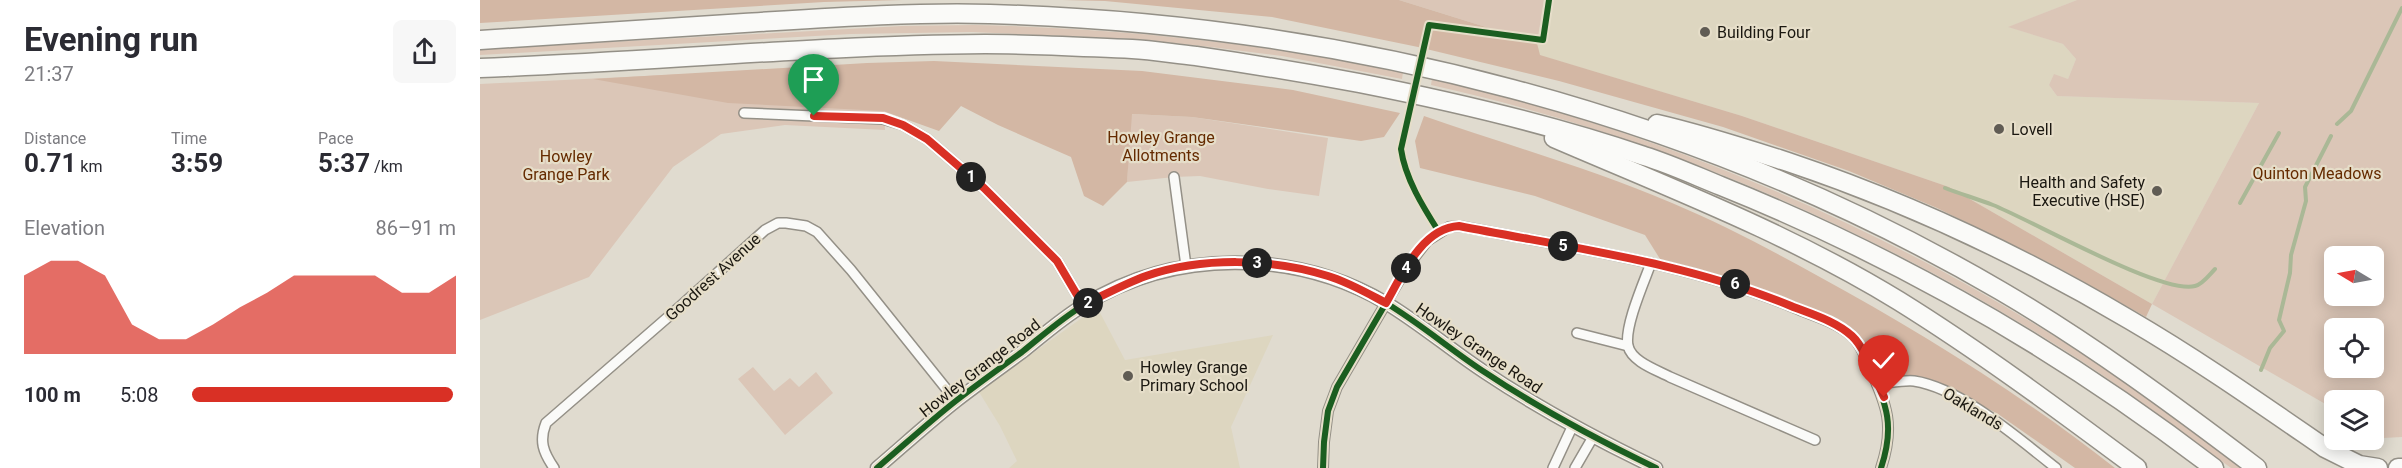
<!DOCTYPE html>
<meta charset="utf-8">
<style>
:root{--surface:#fff;--page:#f7f7f7;--text:#2b2b33;--muted:#7c7c81;--accent:#d93025}
body{margin:0;font-family:Roboto,sans-serif;background:var(--page);color:var(--text);height:100vh;display:flex;flex-direction:column;font-size:22px;white-space:nowrap}
*{box-sizing:border-box;margin:0}
p{font-size:20px;color:var(--muted)}
.icon{flex:none;width:33px;height:33px;fill:none;stroke:currentColor;stroke-width:2;stroke-linecap:round;stroke-linejoin:round}
.map{position:relative;flex:1;overflow:hidden}
.panel{display:flex;flex-direction:column;background:var(--surface);width:480px}
.panel>*{flex:none}
.needle{width:39px;rotate:280deg}
.fabs{position:absolute;left:1844px;top:246px;display:grid;gap:12px}
.fabs a{display:grid;place-items:center;width:60px;height:60px;border-radius:9px;background:var(--surface);box-shadow:0 3px 15px #0003;font-size:30px}
.pin{position:absolute;display:grid;place-items:center;width:51px;height:51px;color:#fff;margin:-62px -26px;border-radius:50% 50% 50% 0;rotate:-45deg;box-shadow:0 0 6px #0007}
.pin .icon{rotate:45deg}
.km{position:absolute;width:30px;height:30px;margin:-15px;border-radius:50%;background:#222;color:#fff;font-size:16px;line-height:30px;text-align:center}
.round{display:grid;place-items:center;flex:none;width:63px;height:63px;border-radius:9px;background:var(--page)}
.headline{display:flex;align-items:center;justify-content:space-between;height:102px;padding:0 24px}
h1{font-size:33px;font-weight:700;line-height:45px}
.figures{display:grid;grid-template-columns:repeat(3,1fr);gap:9px;height:102px;padding:6px 24px}
.figures div{display:grid;align-content:center}
.figures b{font-size:26px;font-weight:700}
.figures small{font-size:16px;font-weight:400}
.figures p{font-size:16px}
.chart{height:168px;padding:12px 24px}
.chart p{display:flex;justify-content:space-between}
.chart svg{width:100%;height:108px;margin-top:6px;fill:var(--accent);opacity:.7}
ul{padding:0 24px;list-style:none;font-size:20px}
li{display:grid;grid-template-columns:96px 72px 1fr;align-items:center;height:45px}
li i{height:15px;border-radius:8px;background:var(--accent)}
main{display:flex;flex:1;min-height:0}
.map>svg:first-child{display:block}
.built{fill:#ddd6c0}
.green{fill:#dbc6b7;fill-rule:evenodd}
.forest{fill:#d3b7a4}
.lines{fill:none;stroke-linecap:round;stroke-linejoin:round}
.stream{stroke:#aab896;stroke-width:4}
.minor-casing{stroke:#949087;stroke-width:12}
.tertiary-casing{stroke:#949087;stroke-width:15}
.motorway-casing{stroke:#949087;stroke-width:21}
.minor{stroke:#fafaf8;stroke-width:9}
.tertiary{stroke:#fafaf8;stroke-width:12}
.motorway{stroke:#fafaf8;stroke-width:18}
.cycleway-casing{stroke:#e6dec9;stroke-width:10}
.cycleway{stroke:#1b5e20;stroke-width:6}
.route-casing{stroke:#fff;stroke-width:12}
.route{stroke:#d93025;stroke-width:8}
.poi-dot{fill:#605c54;stroke:#e6dec9;stroke-width:2}
.labels{text-anchor:middle;dominant-baseline:central;stroke-width:4.5;stroke-linejoin:round;paint-order:stroke}
.poi-label{font-size:16px;fill:#1b1811;stroke:#e6dec9;text-anchor:start}
.park-label{font-size:16px;fill:#652b00;stroke:#e6dec9}
.street-label{font-size:16px;fill:#1b1811;stroke:#e6dec9}
</style>
<main>
<section class="panel">
<div class="headline"><div><h1>Evening run</h1><p>21:37</p></div><a class="round"><svg class="icon" aria-label="share" viewBox="0 0 24 24"><path d="M12 15V3M7 8l5-5 5 5M5 13v7h14v-7"/></svg></a></div>
<div class="figures">
<div><p>Distance</p><b>0.71<small> km</small></b></div>
<div><p>Time</p><b>3:59</b></div>
<div><p>Pace</p><b>5:37<small> /km</small></b></div>
</div>
<div class="chart"><p><span>Elevation</span>86–91 m</p>
<svg viewBox="0 0 160 44" preserveAspectRatio="none"><path d="M0 44V12L10 6L20 6L30 12L40 32L50 38L60 38L70 32L80 25L90 19L100 12L110 12L120 12L130 12L140 19L150 19L160 12V44z"/></svg>
</div>
<ul>
<li><b>100 m</b>5:08<i style="width:99%"></i></li>
</ul>
</section>
<div class="map">
<svg width="1922" height="468" viewBox="0 0 1922 468">
<rect width="100%" height="100%" fill="#e0dbcf"/>
<g class="built">
<polygon points="1064,0 1597,0 1529,27 1583,44 1596,59 1588,79 1574,75 1569,85 1577,96 1779,103 1672,304 1469,187 1262,116 1059,55 1057,43"/>
<polygon points="617,307 645,360 793,335 751,427 760,468 529,468 537,461 520,426 499,392"/>
</g>
<g class="green">
<polygon points="919,0 1064,0 1057,43"/>
<path d="M1597 0H1922V437L1903 438 1893 432V400H1854V409L1672 304 1779 103 1577 96 1569 85 1574 74 1588 79 1596 59 1583 44 1528 27ZM1854 256H1893V296H1854ZM1854 328H1893V368H1854Z"/>
<path d="M494 25C639 28 781 43 923 72L922 79 802 56 731 47 655 39 492 32 371 34 0 55V49L422 26Z"/>
<polygon points="206,74 403,96 405,130 305,125 241,134 193,167 109,277 0,320 0,84"/>
<path d="M952 78C1173 130 1387 219 1579 339 1642 379 1702 423 1761 468H1751C1695 427 1640 385 1581 348 1388 226 1173 134 951 85Z"/>
<polygon points="651,114 712,117 848,138 839,196 788,189 720,176 694,177 647,182"/>
<polygon points="273,367 294,391 310,378 319,387 336,372 353,393 305,435 258,379"/>
</g>
<g class="forest">
<polygon points="0,0 423,0 344,2 0,23"/>
<polygon points="582,0 919,0 1057,43 1060,55 1262,116 1469,187 1672,304 1666,317 1577,267 1457,208 1369,171 1243,127 1079,81 938,47 792,17 625,1"/>
<polygon points="454,61 662,71 813,90 920,113 904,137 881,141 712,117 652,114 647,182 623,206 604,196 591,157 518,125 481,106 459,131 403,111 248,103 113,79 387,63"/>
<path d="M944 116C1027 145 1112 169 1192 203 1242 224 1291 250 1338 276 1441 332 1542 395 1635 468H1595L1518 414 1480 394 1445 379 1398 375 1376 334 1363 325 1286 290 1180 259 1165 235 1055 196 940 168 935 141Z"/>
</g>
<g class="lines">
<g class="stream">
<polyline points="1857,124 1871,111 1922,8"/>
<path d="M1465 188C1481 194 1497 199 1513 205 1551 220 1682 295 1715 286 1723 284 1729 275 1735 269"/>
<polyline points="1760,203 1799,133"/>
<polyline points="1781,370 1790,348 1804,331 1799,320 1810,273 1811,255 1826,201 1825,187 1851,136"/>
</g>
<defs>
<g id="minor">
<polyline points="264,113 403,119 423,125 447,139 504,188 577,261 603,305"/>
<polyline points="694,177 706,266"/>
<path d="M1171 263C1164 282 1144 327 1148 346 1152 362 1177 370 1190 377L1335 440"/>
<polyline points="1097,333 1148,346"/>
<path d="M1397 384C1409 383 1423 380 1434 381 1481 388 1539 439 1576 468"/>
<path d="M74 468C63 452 59 441 66 423L195 311 285 230 298 223H306L326 226 337 232 371 270 476 401"/>
<path d="M843 468 844 442 848 411 857 387 927 267 947 241 969 227 979 226C1093 248 1208 263 1315 308 1334 316 1357 322 1372 336 1381 344 1385 357 1390 368 1407 406 1415 426 1401 468"/>
<polyline points="1073,468 1093,425"/>
<polyline points="1095,468 1113,437"/>
</g>
<path id="tertiary" d="M397 468C424 445 449 422 477 400 498 384 520 368 542 352 562 336 582 318 604 305 694 249 814 249 906 303 941 324 972 351 1006 373 1060 409 1118 440 1176 468"/>
<g id="motorway">
<path d="M0 40C88 35 176 29 264 23 346 18 428 12 510 14 862 24 1215 112 1521 291 1610 343 1694 405 1777 468"/>
<path d="M0 68C168 62 337 45 505 44 554 44 603 47 652 49 673 50 695 54 716 56 771 64 825 73 879 83 975 102 1071 124 1164 156 1190 164 1216 176 1241 186 1418 257 1583 352 1734 468"/>
<path d="M1177 124C1221 134 1264 148 1308 162 1427 202 1542 256 1650 320 1717 359 1781 404 1845 448L1879 465 1898 468"/>
<path d="M1074 138C1190 188 1310 234 1419 301 1501 352 1579 410 1657 468"/>
<polyline points="1918,468 1922,468"/>
</g>
</defs>
<use href="#minor" class="minor-casing"/>
<use href="#tertiary" class="tertiary-casing"/>
<use href="#motorway" class="motorway-casing"/>
<use href="#minor" class="minor"/>
<use href="#tertiary" class="tertiary"/>
<use href="#motorway" class="motorway"/>
<defs>
<g id="cycleway">
<path d="M959 232C943 207 925 178 921 149L949 25 1063 40 1069 0"/>
<path d="M397 468C424 445 449 422 477 400 498 384 520 368 542 352 562 336 582 318 604 305 694 249 814 249 906 303 941 324 972 351 1006 373 1060 409 1118 440 1176 468"/>
<path d="M843 468 844 442 848 411 857 387 927 267 947 241 969 227 979 226C1093 248 1208 263 1315 308 1334 316 1357 322 1372 336 1381 344 1385 357 1390 368 1407 406 1415 426 1401 468"/>
</g>
</defs>
<use href="#cycleway" class="cycleway-casing"/>
<use href="#cycleway" class="cycleway"/>
</g>
<g class="lines">
<defs>
<path id="route" d="M334 116 403 118 423 125 447 139 504 188 577 261 603 305C624 295 644 284 666 276 722 257 791 258 848 276 868 282 887 293 906 303 922 275 942 228 979 226 1091 248 1205 262 1311 306 1331 314 1356 321 1372 336 1386 349 1395 379 1404 397"/>
</defs>
<use href="#route" class="route-casing"/>
<use href="#route" class="route"/>
</g>
<g class="poi-dot">
<circle cx="1225" cy="32" r="6"/>
<circle cx="1519" cy="129" r="6"/>
<circle cx="1677" cy="191" r="6"/>
<circle cx="648" cy="376" r="6"/>
</g>
<g class="labels">
<g class="poi-label">
<text x="1237" y="32">Building Four</text>
<text x="1531" y="129">Lovell</text>
<text x="1665" y="182" text-anchor="end">Health and Safety<tspan x="1665" dy="18">Executive (HSE)</tspan></text>
<text x="660" y="367">Howley Grange<tspan x="660" dy="18">Primary School</tspan></text>
</g>
<g class="park-label">
<text x="681" y="137">Howley Grange<tspan x="681" dy="18">Allotments</tspan></text>
<text x="86" y="156">Howley<tspan x="86" dy="18">Grange Park</tspan></text>
<text x="1837" y="173">Quinton Meadows</text>
</g>
<g class="street-label">
<text transform="translate(233 277) rotate(-42)">Goodrest Avenue</text>
<text transform="translate(999 348) rotate(34)">Howley Grange Road</text>
<text transform="translate(500 368) rotate(-38)">Howley Grange Road</text>
<text transform="translate(1493 409) rotate(31)">Oaklands</text>
</g>
</g>
</svg>
<div class="fabs">
<a><svg class="needle" viewBox="-14 -14 28 28"><path d="M0-13l5 13h-10z" fill="#e53935"/><path d="M0 13l5-13h-10z" fill="#7c7c81"/></svg></a>
<a><svg class="icon" aria-label="locate" viewBox="0 0 24 24"><circle cx="12" cy="12" r="6"/><path d="M12 2v4M12 18v4M2 12h4M18 12h4"/></svg></a>
<a><svg class="icon" aria-label="layers" viewBox="0 0 24 24"><path d="M12 4l9 5-9 5-9-5zM3 14l9 5 9-5"/></svg></a>
</div>
<div class="pin" style="left:334px;top:116px;background:#1e9e55"><svg class="icon" aria-label="arrive" viewBox="0 0 24 24"><path d="M6 21V4h12l-3 4 3 4H6"/></svg></div>
<div class="pin" style="left:1404px;top:397px;background:#d93025"><svg class="icon" aria-label="check" viewBox="0 0 24 24"><path d="M5 12l5 5 9-10"/></svg></div>
<b class="km" style="left:491px;top:177px">1</b>
<b class="km" style="left:608px;top:303px">2</b>
<b class="km" style="left:777px;top:263px">3</b>
<b class="km" style="left:926px;top:268px">4</b>
<b class="km" style="left:1083px;top:246px">5</b>
<b class="km" style="left:1255px;top:284px">6</b>
</div>
</main>
